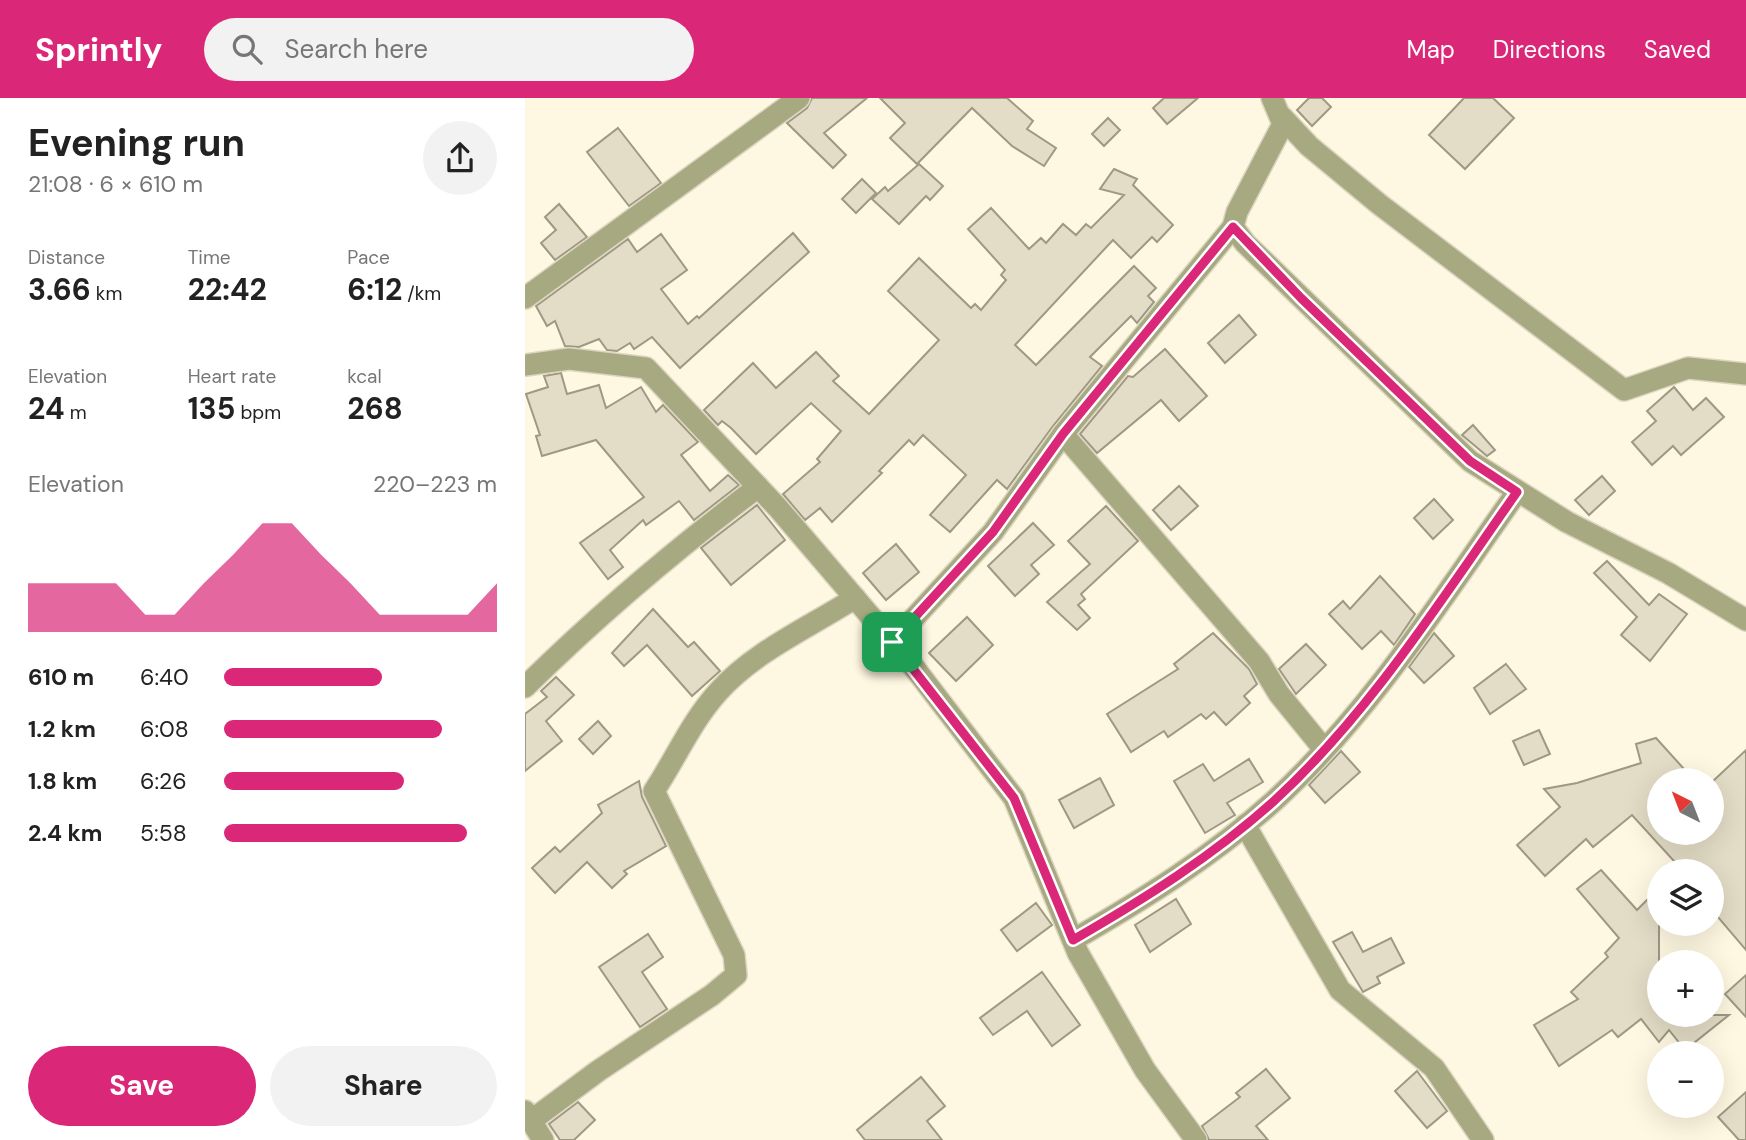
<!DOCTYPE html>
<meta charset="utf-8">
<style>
:root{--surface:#fff;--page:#f2f2f2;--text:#222;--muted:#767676;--accent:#db2777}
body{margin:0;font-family:"DM Sans",sans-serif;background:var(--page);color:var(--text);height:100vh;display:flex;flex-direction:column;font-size:26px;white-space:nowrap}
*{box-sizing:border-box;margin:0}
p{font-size:23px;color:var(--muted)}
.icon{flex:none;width:38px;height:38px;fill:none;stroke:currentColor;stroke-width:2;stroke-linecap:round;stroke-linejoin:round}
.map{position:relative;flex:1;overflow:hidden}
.side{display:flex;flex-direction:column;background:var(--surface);width:525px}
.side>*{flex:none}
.needle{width:46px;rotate:318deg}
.controls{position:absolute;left:1122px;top:670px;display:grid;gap:14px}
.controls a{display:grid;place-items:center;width:77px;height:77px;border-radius:50%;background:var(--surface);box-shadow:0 7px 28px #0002;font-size:35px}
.pin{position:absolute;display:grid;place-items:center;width:60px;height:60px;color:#fff;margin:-30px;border-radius:14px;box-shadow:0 4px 10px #0006}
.round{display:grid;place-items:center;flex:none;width:74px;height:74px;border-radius:37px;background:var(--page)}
.head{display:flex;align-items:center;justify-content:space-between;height:119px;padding:0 28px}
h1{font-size:38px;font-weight:700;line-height:52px}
.stats{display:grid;grid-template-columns:repeat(3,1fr);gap:10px;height:119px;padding:7px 28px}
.stats div{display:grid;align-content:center}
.stats b{font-size:30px;font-weight:700}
.stats small{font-size:19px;font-weight:400}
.stats p{font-size:19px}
.chart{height:196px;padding:14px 28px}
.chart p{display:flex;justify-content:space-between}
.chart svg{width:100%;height:126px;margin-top:7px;fill:var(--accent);opacity:.7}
.cta{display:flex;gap:14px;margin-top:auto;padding:14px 28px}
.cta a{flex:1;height:80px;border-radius:42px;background:var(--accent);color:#fff;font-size:28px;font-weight:700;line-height:80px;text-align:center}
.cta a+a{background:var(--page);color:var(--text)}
ul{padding:0 28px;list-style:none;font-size:23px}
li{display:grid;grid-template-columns:112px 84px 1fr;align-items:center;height:52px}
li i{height:18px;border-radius:9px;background:var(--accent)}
header{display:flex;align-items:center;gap:42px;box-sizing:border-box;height:98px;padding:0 35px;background:var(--accent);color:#fff}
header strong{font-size:33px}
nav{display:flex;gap:38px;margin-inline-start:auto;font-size:24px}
.search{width:490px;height:63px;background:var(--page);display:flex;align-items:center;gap:18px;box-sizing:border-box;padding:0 24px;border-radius:38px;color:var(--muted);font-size:26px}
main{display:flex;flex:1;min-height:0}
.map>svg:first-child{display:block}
.building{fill:#e3dcc6;stroke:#9f9883;stroke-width:2}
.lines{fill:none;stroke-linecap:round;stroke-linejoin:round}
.minor-casing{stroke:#dbd5c1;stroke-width:24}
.minor{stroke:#a7a981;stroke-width:21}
.route-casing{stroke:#fff;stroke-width:14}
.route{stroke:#db2777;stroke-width:9}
</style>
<header>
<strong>Sprintly</strong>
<div class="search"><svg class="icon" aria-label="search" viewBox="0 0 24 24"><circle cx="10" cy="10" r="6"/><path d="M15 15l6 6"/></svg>Search here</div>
<nav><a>Map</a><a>Directions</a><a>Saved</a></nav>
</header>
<main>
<section class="side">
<div class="head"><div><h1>Evening run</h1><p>21:08 · 6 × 610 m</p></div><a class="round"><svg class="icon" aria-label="share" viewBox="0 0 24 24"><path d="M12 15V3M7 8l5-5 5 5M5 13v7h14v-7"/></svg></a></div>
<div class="stats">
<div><p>Distance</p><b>3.66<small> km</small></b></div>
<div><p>Time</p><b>22:42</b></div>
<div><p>Pace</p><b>6:12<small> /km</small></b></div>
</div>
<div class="stats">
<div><p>Elevation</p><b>24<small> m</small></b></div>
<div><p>Heart rate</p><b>135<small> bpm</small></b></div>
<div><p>kcal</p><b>268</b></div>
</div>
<div class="chart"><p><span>Elevation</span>220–223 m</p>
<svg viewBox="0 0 160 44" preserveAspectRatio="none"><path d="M0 44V27L10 27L20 27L30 27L40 38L50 38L60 27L70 17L80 6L90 6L100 17L110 27L120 38L130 38L140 38L150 38L160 27V44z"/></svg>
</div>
<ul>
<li><b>610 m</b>6:40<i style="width:58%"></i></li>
<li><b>1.2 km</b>6:08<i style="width:80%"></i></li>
<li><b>1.8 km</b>6:26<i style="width:66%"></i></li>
<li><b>2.4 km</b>5:58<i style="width:89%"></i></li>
</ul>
<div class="cta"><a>Save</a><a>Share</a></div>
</section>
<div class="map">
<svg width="1221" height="1042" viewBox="0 0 1221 1042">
<rect width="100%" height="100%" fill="#fef7e1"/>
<g class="building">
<polygon points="287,0 342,0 299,35 321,57 308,70 262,25 282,10"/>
<polygon points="355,0 482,0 508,23 502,31 531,50 519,68 487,48 447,10 392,66 365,40 380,25"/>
<polygon points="639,0 673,0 642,26 628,10"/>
<polygon points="784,0 797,0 806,9 787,28 772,12"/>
<polygon points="939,0 968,0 989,20 940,71 904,37"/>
<polygon points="583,20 595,32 579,48 567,36"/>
<polygon points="93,30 136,85 104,108 62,54"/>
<polygon points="394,66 418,88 405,102 401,98 374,126 347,101 360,89 363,93"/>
<polygon points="589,71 612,81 608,87 648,127 632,144 627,139 606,160 588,142 490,247 511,267 609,168 631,190 623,198 629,204 612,225 606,218 565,259 577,268 528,328 482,391 472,382 425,434 405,417 441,377 398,337 389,347 384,342 354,373 357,375 307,424 295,410 280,422 258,396 295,364 292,361 316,333 286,305 231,356 206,330 197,323 193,327 179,312 228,265 251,290 291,254 314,278 308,283 344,316 414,242 363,193 394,160 446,210 450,206 456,212 481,182 476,177 480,172 443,131 466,110 504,151 516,140 521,145 538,126 551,137 561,126 566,130 599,97 575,91"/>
<polygon points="337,81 351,95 331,115 317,101"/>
<polygon points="34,106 62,139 30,162 16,145 31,132 20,119"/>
<polygon points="268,135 284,154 155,270 127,239 109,251 105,245 92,253 82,252 74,241 54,249 40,248 30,223 22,228 11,208 103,141 112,154 136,136 162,172 136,191 163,226 172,218 174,220"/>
<polygon points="714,217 731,237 700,265 683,245"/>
<polygon points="640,251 682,298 654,323 636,302 572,355 555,336 603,278 608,279"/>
<polygon points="36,275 42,296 74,287 81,310 116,289 131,314 138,307 173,344 156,357 185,393 203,377 214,387 169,422 154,403 121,427 118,422 85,452 98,469 83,481 55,445 119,399 71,342 17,358 11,338 15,337 1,296 23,289 19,278"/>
<polygon points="1149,289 1168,312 1181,300 1199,319 1156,357 1148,348 1127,367 1107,344 1131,323 1122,313"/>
<polygon points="948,327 970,352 962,358 937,337"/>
<polygon points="1077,378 1090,393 1064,417 1050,402"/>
<polygon points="654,388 673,408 646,432 628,412"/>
<polygon points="909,401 928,422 908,441 889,420"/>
<polygon points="232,407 260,442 206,487 176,450"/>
<polygon points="581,408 613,443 556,496 560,501 553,507 565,520 552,532 522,504 565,466 543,443"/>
<polygon points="508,425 529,447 506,467 514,476 490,498 463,468"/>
<polygon points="371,446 394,474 361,502 338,475"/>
<polygon points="1082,463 1124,507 1134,496 1162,516 1125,563 1096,537 1112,519 1069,475"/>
<polygon points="855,478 890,516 869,547 856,533 837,551 804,516 818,503 825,511"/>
<polygon points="128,511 163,549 169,544 195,573 167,598 122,547 99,568 87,555"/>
<polygon points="442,519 468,547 431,583 404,555"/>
<polygon points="688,535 724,571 732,586 719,598 725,605 701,627 689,614 681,621 676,616 643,639 639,633 606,654 582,616 653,571 649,566"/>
<polygon points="909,535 929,558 899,585 884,569"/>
<polygon points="781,546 801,567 771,596 754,571"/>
<polygon points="981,566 1001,591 965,616 949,590"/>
<polygon points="31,579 49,597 21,623 37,643 0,673 0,616 22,599 16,593"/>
<polygon points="73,623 86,638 68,656 54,641"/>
<polygon points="1014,632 1025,656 999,667 988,643"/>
<polygon points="1131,640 1169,682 1134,682 1134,735 1186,735 1186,685 1221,652 1221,852 1186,811 1186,774 1159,774 1107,717 1068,749 1061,741 1020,778 992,747 1035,709 1019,691 1052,685 1116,665 1111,646"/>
<polygon points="816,653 835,674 800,705 784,687"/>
<polygon points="724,661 738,684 702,705 710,717 680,735 649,683 678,666 689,683"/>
<polygon points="575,680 589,707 549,730 534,702"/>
<polygon points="114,683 117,699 141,748 99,773 102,776 87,790 62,764 30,795 7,770 30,749 35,754 77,715 73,707"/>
<polygon points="1076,772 1112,812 1134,790 1134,917 1204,917 1160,952 1144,932 1134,944 1116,921 1093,939 1087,932 1034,968 1009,927 1053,901 1046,894 1083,859 1080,855 1094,840 1052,791"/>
<polygon points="651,801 666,826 625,854 610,827"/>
<polygon points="511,805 527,827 492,853 476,832"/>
<polygon points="827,834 838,854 866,840 879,865 852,879 855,885 838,894 808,844"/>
<polygon points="123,836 138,859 117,874 142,911 115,929 74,869"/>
<polygon points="517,874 555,927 527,948 502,913 468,937 455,920"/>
<polygon points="1221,877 1221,919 1200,896"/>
<polygon points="741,971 765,1000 731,1028 743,1042 684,1042 677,1028 715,999 711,995"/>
<polygon points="892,973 922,1013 902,1030 870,993"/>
<polygon points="396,979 420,1008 402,1023 417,1042 340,1042 332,1032"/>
<polygon points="1221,994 1221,1042 1214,1042 1193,1019"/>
<polygon points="53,1004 70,1022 49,1042 35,1042 24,1026"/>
</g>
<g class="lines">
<defs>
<g id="minor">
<polyline points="747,0 758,26 712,114 708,129 720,145 945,363 1042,424 1143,475 1221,522"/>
<polyline points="757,19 784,48 854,106 1099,292 1163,270 1221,276"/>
<polyline points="0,200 274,0"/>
<polyline points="0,267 44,261 121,270 253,410 388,568 489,700 553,855 620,972 671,1042"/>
<polyline points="538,336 734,563 754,596 798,650"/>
<polyline points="367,544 468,434 538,336 708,129"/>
<path d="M0 589C73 517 151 451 233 389"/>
<polyline points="720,727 815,892 909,970 958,1042"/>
<path d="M548 842C619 801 688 758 749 703 846 614 917 500 992 394"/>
<polyline points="0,1013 18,1042"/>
<path d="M7 1022 73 973 187 897 211 877 209 857 129 693C151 660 166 624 193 594 230 553 283 530 330 500"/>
</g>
</defs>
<use href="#minor" class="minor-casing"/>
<use href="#minor" class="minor"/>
</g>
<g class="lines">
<defs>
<path id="route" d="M708 129 776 200 945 363 992 394C917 500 846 614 749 703 688 758 619 801 548 842L489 700 367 544 468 434 538 336Z"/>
</defs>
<use href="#route" class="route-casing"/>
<use href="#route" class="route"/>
</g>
</svg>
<div class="controls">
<a><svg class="needle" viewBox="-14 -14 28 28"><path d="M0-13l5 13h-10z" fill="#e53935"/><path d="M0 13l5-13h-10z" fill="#767676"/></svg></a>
<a><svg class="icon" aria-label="layers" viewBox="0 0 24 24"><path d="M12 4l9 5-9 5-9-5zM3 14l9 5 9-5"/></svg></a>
<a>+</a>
<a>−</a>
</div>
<div class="pin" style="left:367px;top:544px;background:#1e9e55"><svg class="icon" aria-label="arrive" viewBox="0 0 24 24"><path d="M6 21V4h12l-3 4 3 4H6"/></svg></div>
</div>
</main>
